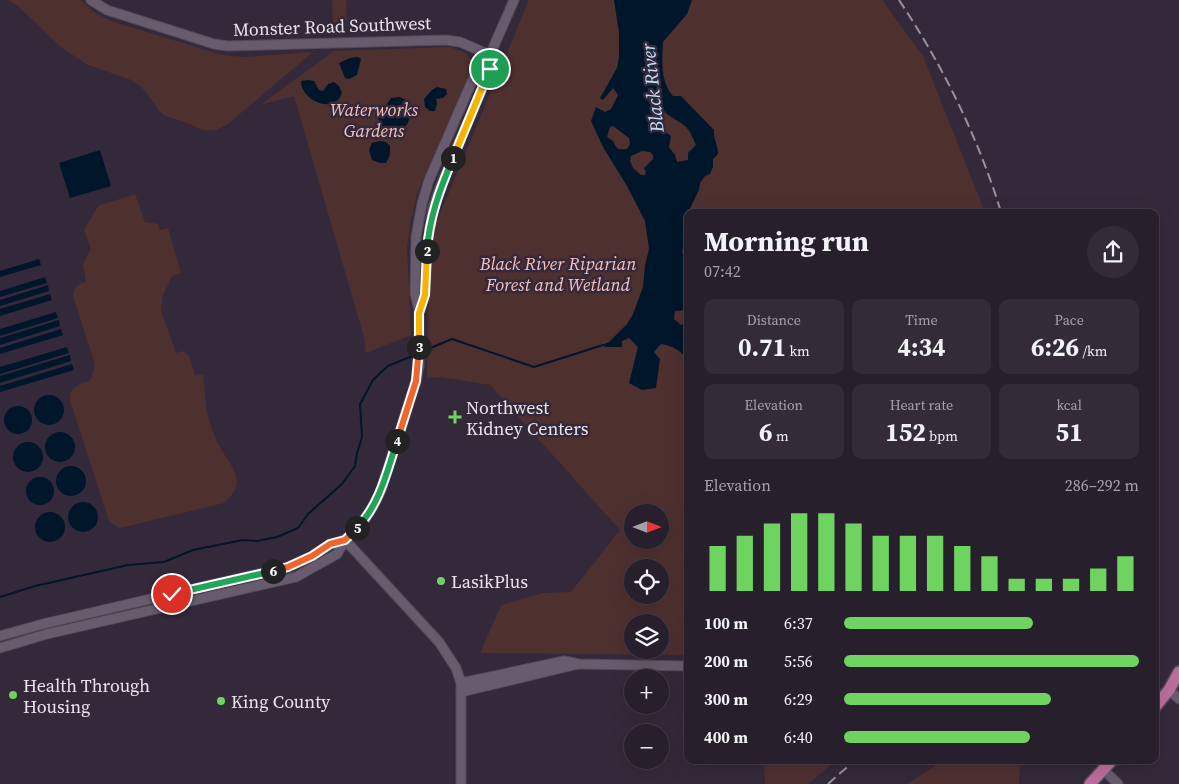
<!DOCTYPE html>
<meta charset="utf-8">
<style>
:root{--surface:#271f2c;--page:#332c38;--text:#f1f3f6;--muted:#a4a2a9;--line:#433d48;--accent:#6fd35f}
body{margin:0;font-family:"Source Serif 4",serif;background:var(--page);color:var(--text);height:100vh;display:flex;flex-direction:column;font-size:19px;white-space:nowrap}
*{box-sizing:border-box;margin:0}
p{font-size:16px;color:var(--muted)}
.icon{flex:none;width:28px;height:28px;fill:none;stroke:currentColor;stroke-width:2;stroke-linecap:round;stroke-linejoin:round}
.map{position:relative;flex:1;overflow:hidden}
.drawer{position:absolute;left:684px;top:209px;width:475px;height:555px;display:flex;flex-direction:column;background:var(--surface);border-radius:10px;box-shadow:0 5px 20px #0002,0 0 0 1px var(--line)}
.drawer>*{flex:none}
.needle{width:32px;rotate:90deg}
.fabs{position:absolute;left:624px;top:504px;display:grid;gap:10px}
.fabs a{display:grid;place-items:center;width:45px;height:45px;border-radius:50%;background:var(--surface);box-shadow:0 5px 20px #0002,0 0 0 1px var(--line);font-size:25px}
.pin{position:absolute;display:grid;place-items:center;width:42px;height:42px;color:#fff;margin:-21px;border:2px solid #fff;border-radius:50%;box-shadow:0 1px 5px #0007}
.km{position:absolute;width:25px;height:25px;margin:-12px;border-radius:50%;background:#222;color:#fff;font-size:14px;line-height:25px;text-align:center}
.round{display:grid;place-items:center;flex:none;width:52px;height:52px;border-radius:26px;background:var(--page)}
.summary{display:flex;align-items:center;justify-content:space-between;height:85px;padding:0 20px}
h1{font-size:28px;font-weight:700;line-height:38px}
.stats{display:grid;grid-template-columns:repeat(3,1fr);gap:8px;height:85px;padding:5px 20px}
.stats div{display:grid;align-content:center;border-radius:10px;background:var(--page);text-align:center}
.stats b{font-size:25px;font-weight:700}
.stats small{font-size:14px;font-weight:400}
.stats p{font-size:14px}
.chart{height:140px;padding:10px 20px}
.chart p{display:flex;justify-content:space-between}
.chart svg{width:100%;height:90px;margin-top:5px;stroke:var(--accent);stroke-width:6}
ul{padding:0 20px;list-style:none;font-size:16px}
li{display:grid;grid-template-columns:80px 60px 1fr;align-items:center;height:38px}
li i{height:12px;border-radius:6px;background:var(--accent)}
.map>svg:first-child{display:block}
.green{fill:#4e302f;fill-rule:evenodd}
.water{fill:#00162b;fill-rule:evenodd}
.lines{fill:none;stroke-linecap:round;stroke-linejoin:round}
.stream{stroke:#00162b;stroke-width:2}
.minor-casing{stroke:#524856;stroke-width:11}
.major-casing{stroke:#524856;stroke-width:14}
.minor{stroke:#685b6e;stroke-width:9}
.major{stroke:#bb6e9c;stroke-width:11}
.rail{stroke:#99919e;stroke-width:2;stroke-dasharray:10 5;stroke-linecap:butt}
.split-1-casing{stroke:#fff;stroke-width:10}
.split-2-casing{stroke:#fff;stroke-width:10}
.split-3-casing{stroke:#fff;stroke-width:10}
.split-4-casing{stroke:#fff;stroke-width:10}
.split-5-casing{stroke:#fff;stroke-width:10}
.split-6-casing{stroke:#fff;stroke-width:10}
.split-7-casing{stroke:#fff;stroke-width:10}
.split-1{stroke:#f5b400;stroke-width:6}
.split-2{stroke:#22a559;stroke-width:6}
.split-3{stroke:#f5b400;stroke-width:6}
.split-4{stroke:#f0652b;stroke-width:6}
.split-5{stroke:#22a559;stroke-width:6}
.split-6{stroke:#f0652b;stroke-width:6}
.split-7{stroke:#22a559;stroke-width:6}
.poi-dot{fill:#6fd35f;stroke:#34293a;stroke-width:2}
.labels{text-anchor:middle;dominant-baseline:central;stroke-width:5;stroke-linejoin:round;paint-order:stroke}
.street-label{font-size:18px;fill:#eae3ee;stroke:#34293a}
.park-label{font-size:18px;font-style:italic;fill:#f9c0bb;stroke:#34293a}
.poi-label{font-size:18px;fill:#eae3ee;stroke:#34293a;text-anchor:start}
.water-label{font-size:19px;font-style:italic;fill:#c1e0fb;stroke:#34293a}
</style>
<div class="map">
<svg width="1179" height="784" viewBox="0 0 1179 784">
<rect width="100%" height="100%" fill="#34293a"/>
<g class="green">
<polygon points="8,0 80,0 97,14 111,21 222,55 244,57 313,52 228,124 216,130 203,130 182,121 165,116 159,111 147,93 139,85 131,80 86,64 61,47 18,6"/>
<polygon points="332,0 346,0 347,21 333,24"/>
<path d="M529 0H882L923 56 985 212H688L687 655 480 653 501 605 543 593 571 592 620 530 490 385 439 377 427 378 430 238ZM632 512H660V540H632ZM632 568H660V595H632ZM632 622H660V650H632Z"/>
<path d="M448 47C460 50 471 52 472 67L418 191 411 219 407 248 411 335 366 353 364 337 294 96 260 105 334 51Z"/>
<path d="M135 194 145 222 158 224 160 230 168 228 181 273 172 276 163 295 161 311 176 353 183 351 190 357 195 376 203 374C205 389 205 406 209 420 212 430 216 441 221 449 234 469 247 484 224 503L120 528 111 523 108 518 70 400V394L73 389 80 384 89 381 92 377 95 364 73 296C74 286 78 284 86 282L83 264 91 248 84 230 98 206Z"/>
<polygon points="764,760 837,760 808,784 765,784"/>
<polygon points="944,760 1020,760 1019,784 907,784"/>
</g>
<g class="water">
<path d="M614 0H692L687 14 663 42C662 60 660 81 673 96H681L714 130C713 140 718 144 718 154L713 159V167L710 174 705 176 700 183 699 190 683 223 684 242 682 252 685 258 686 273 687 274V310L675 311 674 319 681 325 687 321V360C681 350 672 346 661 344L654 352 660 359 656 388 642 390 629 383 638 347 629 338 622 341V347H605L602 345 609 342 627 324 633 314 643 287 645 265 649 249 645 221 627 186 603 147 591 121 596 107 605 112 611 109 618 95 613 88 603 100 600 98 617 68 619 57V33ZM658 105H661C665 117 678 119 686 127 691 132 693 139 696 145L688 153V160L677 162 675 155 669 147 671 136 656 125 653 113ZM613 126 629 138 630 144 627 149C616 150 617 149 613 141L607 137 610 127ZM642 151 650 152 653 155V159L644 168 646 172 645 175H641L633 168 630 161 631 156Z"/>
<polygon points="358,57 361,59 357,75 349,79 345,78 339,63 350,58"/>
<path d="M308 80 314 81 319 90 323 91 328 84 334 82 339 86 342 93C335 115 301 101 301 81Z"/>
<polygon points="437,87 446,89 447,94 443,98 436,99 437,104 435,111 430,111 425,107 424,99 432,90"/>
<path d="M399 97 406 100C414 114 410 126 396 134L381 126 378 118 391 98Z"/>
<polygon points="380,141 386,142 390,146 390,155 386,163 380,163 372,160 369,150 372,143"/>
<polygon points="100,150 111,186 70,198 59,163"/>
<polygon points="39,259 41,265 0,277 0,271"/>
<polygon points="45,277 47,283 0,297 0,291"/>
<polygon points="48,285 49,291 0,306 0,300"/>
<polygon points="50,294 52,300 0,316 0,309"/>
<polygon points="56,312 58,318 0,336 0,329"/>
<polygon points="59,320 60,326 0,345 0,338"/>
<polygon points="61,329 63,335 0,354 0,348"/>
<polygon points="67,347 69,353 0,374 0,367"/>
<polygon points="70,355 71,361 0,383 0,376"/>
<polygon points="72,364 74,370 0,392 0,386"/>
<circle cx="49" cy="410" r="15"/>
<circle cx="18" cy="420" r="14"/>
<circle cx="60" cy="447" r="15"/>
<circle cx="28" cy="457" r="15"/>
<circle cx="71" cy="481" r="15"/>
<circle cx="40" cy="491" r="14"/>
<circle cx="83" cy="517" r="15"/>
<circle cx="50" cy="527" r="15"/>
</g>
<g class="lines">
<g class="stream">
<polyline points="421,352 452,339 534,367 603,345"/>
<polyline points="0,597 35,586 128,565 164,562 193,550 243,540 257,541 277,537 298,528 308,514 342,484 355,466 357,453 362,437 360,404 373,380 388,366 417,354"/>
</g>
<defs>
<g id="minor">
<polyline points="91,0 107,10 214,44 228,46 446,40 460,42 490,55"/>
<polyline points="419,310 415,294 416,237 422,204 429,180 479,65 490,55 514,0"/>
<polyline points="345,540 439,642 456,668 461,683 461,784"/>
<polyline points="0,636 43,624 288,567 313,556 330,544 345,540"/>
<polyline points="0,648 47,634 296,577 337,554 345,540 360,525 372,508 381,490 416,381 419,366 419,313 425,295 428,240 433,208 439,190 490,70 490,55"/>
<polyline points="461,683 564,661 579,664 688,666"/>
<polyline points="1169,690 1179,699"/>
<polyline points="461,692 578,664"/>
<polyline points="1104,770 1118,784"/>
</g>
<g id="major">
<polyline points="1155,707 1169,690 1179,672"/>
<polyline points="1090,784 1112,760"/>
</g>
</defs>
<use href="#minor" class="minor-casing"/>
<use href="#major" class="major-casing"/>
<use href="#minor" class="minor"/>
<use href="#major" class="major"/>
<g class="rail">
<path d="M899 0C943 66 978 137 1001 212"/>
<polyline points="828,784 855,760"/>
</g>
</g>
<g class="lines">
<defs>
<polyline id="split-1" points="453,158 490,69"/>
<path id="split-2" d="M427 251C429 218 440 189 453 158"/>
<polyline id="split-3" points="419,347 419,313 425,295 427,251"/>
<polyline id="split-4" points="397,441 416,381 419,347"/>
<path id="split-5" d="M357 528C380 504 387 471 397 441"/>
<polyline id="split-6" points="273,571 288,567 312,556 330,544 345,540 357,528"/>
<polyline id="split-7" points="172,594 273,571"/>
</defs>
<use href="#split-1" class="split-1-casing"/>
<use href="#split-2" class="split-2-casing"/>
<use href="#split-3" class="split-3-casing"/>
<use href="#split-4" class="split-4-casing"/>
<use href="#split-5" class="split-5-casing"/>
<use href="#split-6" class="split-6-casing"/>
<use href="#split-7" class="split-7-casing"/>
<use href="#split-1" class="split-1"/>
<use href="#split-2" class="split-2"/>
<use href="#split-3" class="split-3"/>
<use href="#split-4" class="split-4"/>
<use href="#split-5" class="split-5"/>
<use href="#split-6" class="split-6"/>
<use href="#split-7" class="split-7"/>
</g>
<g class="poi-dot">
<path d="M452.5 409.5h5v5h5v5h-5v5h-5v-5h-5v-5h5z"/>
<circle cx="441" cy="581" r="5"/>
<circle cx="13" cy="695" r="5"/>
<circle cx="221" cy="701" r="5"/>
</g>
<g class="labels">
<g class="street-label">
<text transform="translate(332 26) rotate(-2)">Monster Road Southwest</text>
</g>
<g class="park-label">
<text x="374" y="109">Waterworks<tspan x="374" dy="21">Gardens</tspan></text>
<text x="558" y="263">Black River Riparian<tspan x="558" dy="21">Forest and Wetland</tspan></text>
</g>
<g class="poi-label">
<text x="466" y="407">Northwest<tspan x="466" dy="21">Kidney Centers</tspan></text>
<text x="451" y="581">LasikPlus</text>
<text x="23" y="685">Health Through<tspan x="23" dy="21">Housing</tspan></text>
<text x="231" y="701">King County</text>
</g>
<g class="water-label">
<text transform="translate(652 88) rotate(-96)">Black River</text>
</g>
</g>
</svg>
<div class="fabs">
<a><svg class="needle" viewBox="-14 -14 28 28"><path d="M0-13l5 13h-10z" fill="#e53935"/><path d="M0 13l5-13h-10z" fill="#a4a2a9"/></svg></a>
<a><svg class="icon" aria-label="locate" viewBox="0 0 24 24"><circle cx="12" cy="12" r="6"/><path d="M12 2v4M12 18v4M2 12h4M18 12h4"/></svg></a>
<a><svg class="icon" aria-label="layers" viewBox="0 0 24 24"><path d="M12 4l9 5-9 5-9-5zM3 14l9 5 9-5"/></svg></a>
<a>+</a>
<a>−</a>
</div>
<div class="pin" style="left:490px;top:69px;background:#1e9e55"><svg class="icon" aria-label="arrive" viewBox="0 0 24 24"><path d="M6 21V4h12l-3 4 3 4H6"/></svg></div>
<div class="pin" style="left:172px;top:594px;background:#d93025"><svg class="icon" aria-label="check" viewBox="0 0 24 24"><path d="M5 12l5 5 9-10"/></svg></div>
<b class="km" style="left:453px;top:158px">1</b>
<b class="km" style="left:427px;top:251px">2</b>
<b class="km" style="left:419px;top:347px">3</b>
<b class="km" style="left:397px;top:441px">4</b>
<b class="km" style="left:357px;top:528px">5</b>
<b class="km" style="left:273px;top:571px">6</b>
<section class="drawer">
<div class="summary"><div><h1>Morning run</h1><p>07:42</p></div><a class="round"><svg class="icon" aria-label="share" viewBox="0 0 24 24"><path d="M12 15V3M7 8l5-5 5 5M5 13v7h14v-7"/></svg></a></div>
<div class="stats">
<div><p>Distance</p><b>0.71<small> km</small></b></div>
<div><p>Time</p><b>4:34</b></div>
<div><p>Pace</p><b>6:26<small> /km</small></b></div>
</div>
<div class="stats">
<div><p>Elevation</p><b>6<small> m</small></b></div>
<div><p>Heart rate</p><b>152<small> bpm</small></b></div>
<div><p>kcal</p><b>51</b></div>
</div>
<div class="chart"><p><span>Elevation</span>286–292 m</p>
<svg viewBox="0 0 160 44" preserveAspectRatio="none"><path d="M5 44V22M15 44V17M25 44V11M35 44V6M45 44V6M55 44V11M65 44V17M75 44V17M85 44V17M95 44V22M105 44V27M115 44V38M125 44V38M135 44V38M145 44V33M155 44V27"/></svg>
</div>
<ul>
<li><b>100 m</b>6:37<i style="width:64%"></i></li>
<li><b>200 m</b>5:56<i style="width:100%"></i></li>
<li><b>300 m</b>6:29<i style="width:70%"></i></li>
<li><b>400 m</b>6:40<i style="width:63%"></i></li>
</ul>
</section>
</div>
